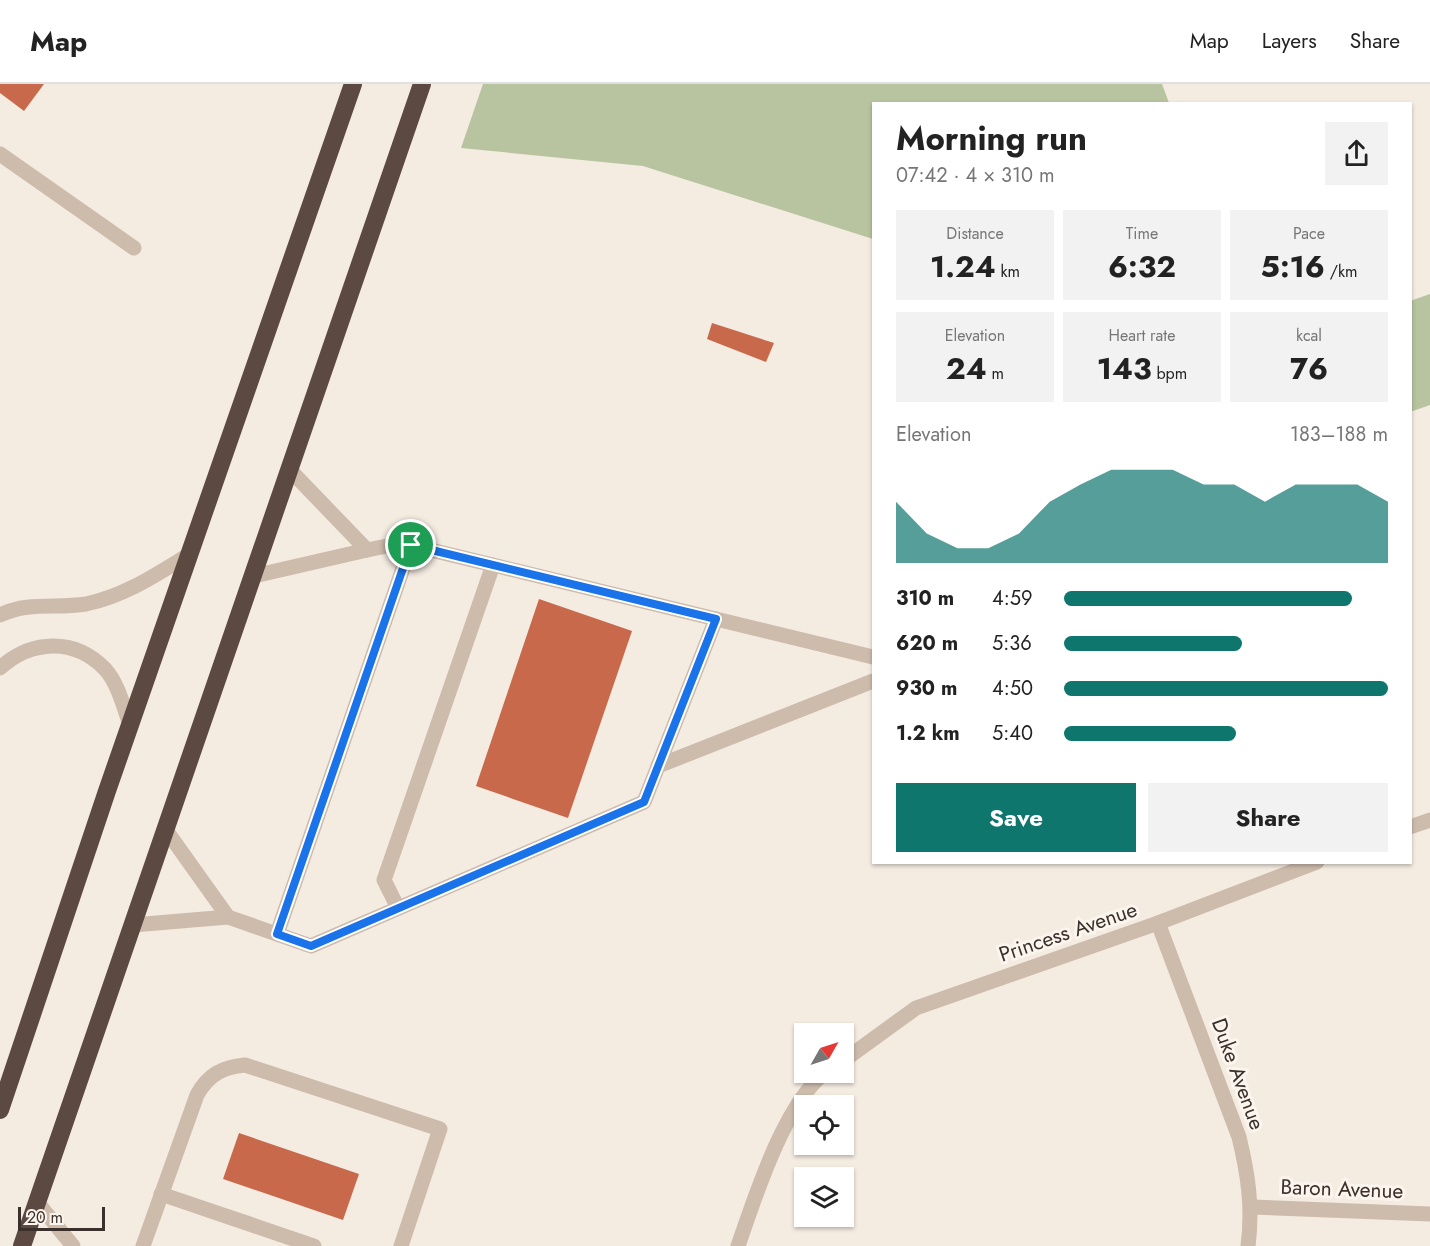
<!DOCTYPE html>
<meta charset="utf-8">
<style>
:root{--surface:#fff;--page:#f2f2f2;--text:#222;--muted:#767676;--line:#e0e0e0;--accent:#0f766e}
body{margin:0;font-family:Jost,sans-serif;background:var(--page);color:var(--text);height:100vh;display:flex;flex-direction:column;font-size:22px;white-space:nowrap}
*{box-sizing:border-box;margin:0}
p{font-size:20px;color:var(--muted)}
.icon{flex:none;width:33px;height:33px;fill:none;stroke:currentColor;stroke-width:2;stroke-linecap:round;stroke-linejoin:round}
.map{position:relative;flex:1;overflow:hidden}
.drawer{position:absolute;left:872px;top:18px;width:540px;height:762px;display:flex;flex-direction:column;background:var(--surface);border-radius:0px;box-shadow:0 2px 4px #0004}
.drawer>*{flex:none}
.needle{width:39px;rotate:51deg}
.controls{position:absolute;left:794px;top:939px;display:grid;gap:12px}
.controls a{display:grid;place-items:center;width:60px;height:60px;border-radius:0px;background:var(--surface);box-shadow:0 2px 4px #0004;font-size:30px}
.scale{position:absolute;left:18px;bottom:15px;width:87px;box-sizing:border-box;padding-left:6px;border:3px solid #3b302b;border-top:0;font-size:16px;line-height:21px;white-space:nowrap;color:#3b302b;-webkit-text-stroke:4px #fbf5ee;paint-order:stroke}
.pin{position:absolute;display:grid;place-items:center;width:51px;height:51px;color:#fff;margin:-26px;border:3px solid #fff;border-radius:50%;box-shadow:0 2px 6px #0007}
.round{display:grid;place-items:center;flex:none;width:63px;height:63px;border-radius:0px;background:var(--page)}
.headline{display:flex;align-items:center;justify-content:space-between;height:102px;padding:0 24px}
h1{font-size:33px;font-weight:700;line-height:45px}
.metrics{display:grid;grid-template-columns:repeat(3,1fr);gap:9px;height:102px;padding:6px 24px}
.metrics div{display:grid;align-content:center;border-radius:0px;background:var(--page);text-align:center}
.metrics b{font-size:30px;font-weight:700}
.metrics small{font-size:16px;font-weight:400}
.metrics p{font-size:16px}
.chart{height:168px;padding:12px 24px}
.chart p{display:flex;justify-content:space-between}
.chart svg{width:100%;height:108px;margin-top:6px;fill:var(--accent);opacity:.7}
.primary-button{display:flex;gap:12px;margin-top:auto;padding:12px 24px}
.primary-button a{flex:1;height:69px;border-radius:0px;background:var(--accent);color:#fff;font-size:24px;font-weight:700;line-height:69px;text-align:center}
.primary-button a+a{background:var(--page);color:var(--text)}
ul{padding:0 24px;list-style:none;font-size:20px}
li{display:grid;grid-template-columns:96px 72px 1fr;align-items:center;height:45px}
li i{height:15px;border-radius:8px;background:var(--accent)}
header{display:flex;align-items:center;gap:36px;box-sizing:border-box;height:84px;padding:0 30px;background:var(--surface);border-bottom:2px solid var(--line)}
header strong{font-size:28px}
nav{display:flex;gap:33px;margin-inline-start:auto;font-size:21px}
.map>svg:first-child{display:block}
.green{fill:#b8c4a0}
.building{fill:#c8694b}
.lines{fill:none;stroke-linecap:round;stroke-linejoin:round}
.minor{stroke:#cdbbac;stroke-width:15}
.highway{stroke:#5c4a42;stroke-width:18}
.route-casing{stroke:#fff;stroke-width:12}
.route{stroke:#1a73e8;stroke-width:8}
.labels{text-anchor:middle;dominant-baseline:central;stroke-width:6;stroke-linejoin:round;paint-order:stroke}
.street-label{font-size:21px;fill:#3b302b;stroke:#fbf5ee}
</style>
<header>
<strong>Map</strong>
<nav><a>Map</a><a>Layers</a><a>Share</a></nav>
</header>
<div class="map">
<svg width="1430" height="1162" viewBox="0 0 1430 1162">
<rect width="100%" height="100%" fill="#f4ebe1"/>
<g class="green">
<polygon points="483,0 1162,0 1169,19 873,20 873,155 643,82 461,64"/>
<polygon points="1430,210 1430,321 1410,328 1410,217"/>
</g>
<g class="building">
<polygon points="0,0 44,0 24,27 0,9"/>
<polygon points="712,239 774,259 766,278 707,255"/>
<polygon points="539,515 632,547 568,734 476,702"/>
<polygon points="239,1049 359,1090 343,1136 223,1095"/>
</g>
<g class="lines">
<g class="minor">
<polyline points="0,70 134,164"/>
<polyline points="367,466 402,459 873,573"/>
<polyline points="254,492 367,466 290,386"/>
<path d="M0 531C29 517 56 525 86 520 125 512 157 490 190 470"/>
<path d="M0 584C31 556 74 553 105 585 118 599 124 624 130 641"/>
<polyline points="658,682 873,597"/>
<polyline points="1410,743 1430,736"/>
<polyline points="398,824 384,796 493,481"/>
<polyline points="228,833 311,862 644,718 716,535"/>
<path d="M1158 839 1239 1053C1248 1090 1253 1124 1248 1162"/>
<polyline points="133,841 228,833 166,746"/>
<polyline points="277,850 411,461"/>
<polyline points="843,977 916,924 1158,839 1317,778"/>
<polyline points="161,1110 314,1162"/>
<polyline points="37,1118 73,1162"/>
<polyline points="1252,1123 1430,1130"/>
<path d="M143 1162 197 1011C208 991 222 983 245 981L440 1045 401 1162"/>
<path d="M738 1162C755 1113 785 1018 826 988"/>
</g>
<g class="highway">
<polyline points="0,1026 107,707 353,0"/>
<polyline points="22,1162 422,0"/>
</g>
</g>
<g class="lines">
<defs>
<polygon id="route" points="411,461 716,535 644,718 311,862 277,850"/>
</defs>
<use href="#route" class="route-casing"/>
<use href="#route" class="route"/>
</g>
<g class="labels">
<g class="street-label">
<text transform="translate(1068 848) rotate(-19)">Princess Avenue</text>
<text transform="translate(1238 990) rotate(70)">Duke Avenue</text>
<text transform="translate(1342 1105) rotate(2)">Baron Avenue</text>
</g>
</g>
</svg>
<div class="controls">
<a><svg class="needle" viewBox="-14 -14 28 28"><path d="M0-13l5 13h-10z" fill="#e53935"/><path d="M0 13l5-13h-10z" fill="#767676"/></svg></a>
<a><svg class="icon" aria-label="locate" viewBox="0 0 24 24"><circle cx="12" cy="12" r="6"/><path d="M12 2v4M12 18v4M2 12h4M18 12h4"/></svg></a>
<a><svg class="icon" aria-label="layers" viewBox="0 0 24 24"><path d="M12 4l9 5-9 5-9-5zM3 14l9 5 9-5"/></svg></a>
</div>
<div class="scale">20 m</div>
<div class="pin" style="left:411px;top:461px;background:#1e9e55"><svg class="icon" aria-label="arrive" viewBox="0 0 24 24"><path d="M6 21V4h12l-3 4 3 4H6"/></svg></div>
<section class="drawer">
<div class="headline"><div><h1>Morning run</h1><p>07:42 · 4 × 310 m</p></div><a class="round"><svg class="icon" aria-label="share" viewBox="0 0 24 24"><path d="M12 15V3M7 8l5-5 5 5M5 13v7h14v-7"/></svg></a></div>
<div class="metrics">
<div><p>Distance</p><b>1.24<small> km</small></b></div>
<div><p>Time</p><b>6:32</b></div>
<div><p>Pace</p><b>5:16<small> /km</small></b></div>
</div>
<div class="metrics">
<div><p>Elevation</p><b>24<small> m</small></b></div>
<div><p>Heart rate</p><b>143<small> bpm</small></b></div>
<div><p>kcal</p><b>76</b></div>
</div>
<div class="chart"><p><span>Elevation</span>183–188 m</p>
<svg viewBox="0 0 160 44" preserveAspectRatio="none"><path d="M0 44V19L10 32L20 38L30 38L40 32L50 19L60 12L70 6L80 6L90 6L100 12L110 12L120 19L130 12L140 12L150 12L160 19V44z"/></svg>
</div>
<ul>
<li><b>310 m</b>4:59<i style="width:89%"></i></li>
<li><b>620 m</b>5:36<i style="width:55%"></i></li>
<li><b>930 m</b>4:50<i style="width:100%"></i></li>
<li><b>1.2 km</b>5:40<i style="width:53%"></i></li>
</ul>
<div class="primary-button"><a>Save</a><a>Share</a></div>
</section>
</div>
